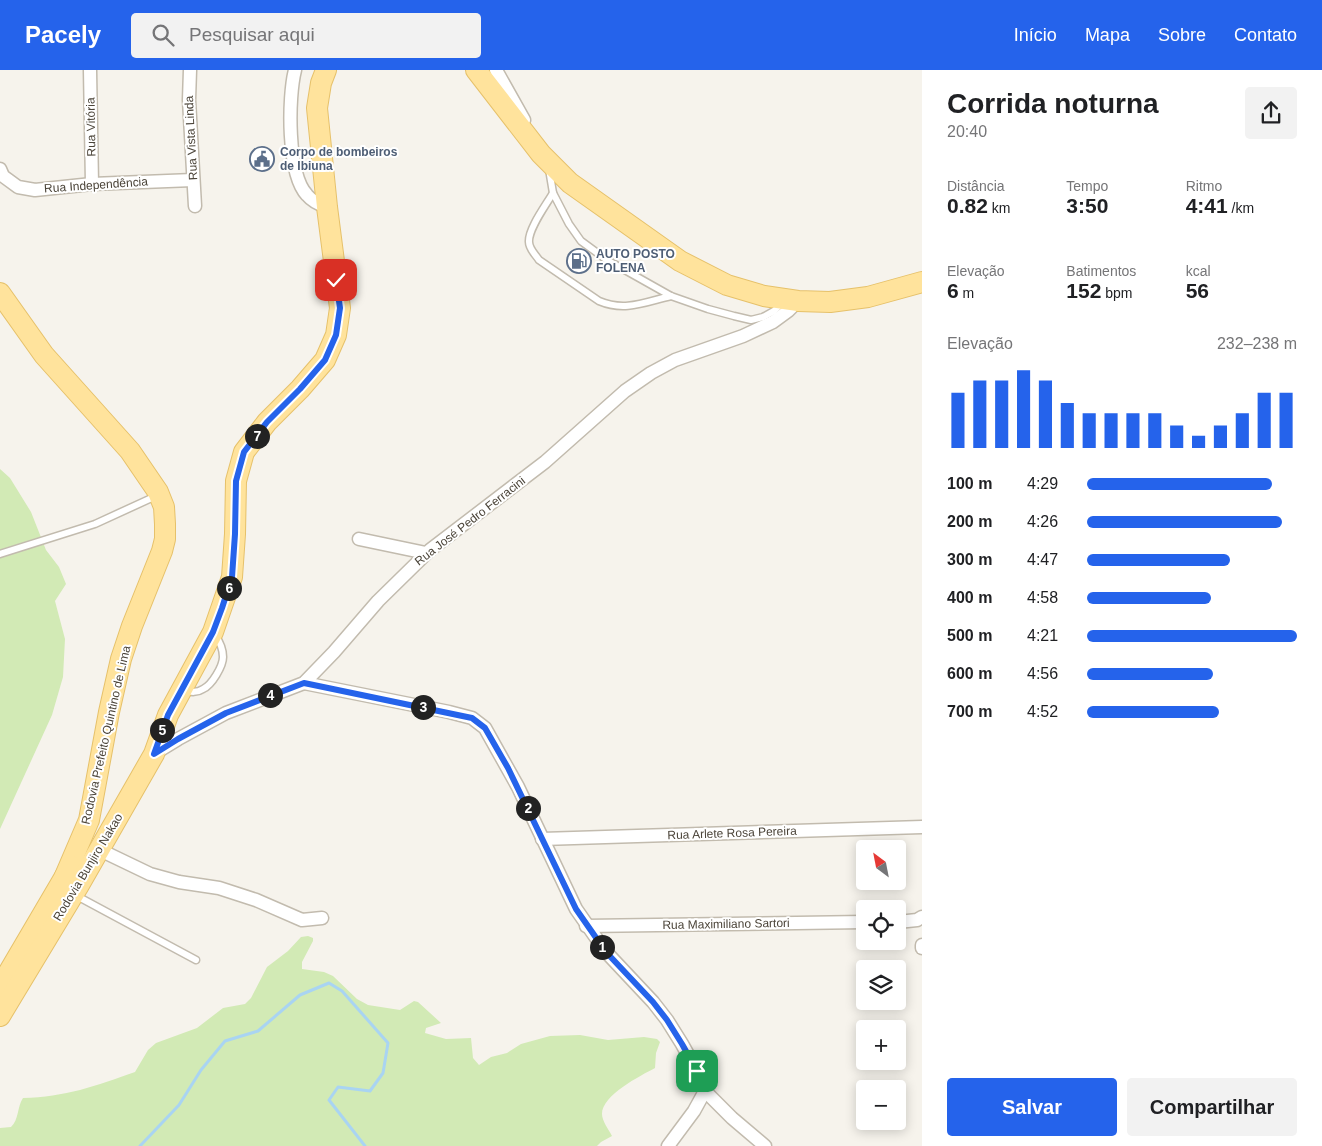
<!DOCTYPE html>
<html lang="pt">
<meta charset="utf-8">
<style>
:root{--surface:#fff;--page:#f2f2f2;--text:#202124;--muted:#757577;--accent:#2563eb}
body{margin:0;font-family:Arial,sans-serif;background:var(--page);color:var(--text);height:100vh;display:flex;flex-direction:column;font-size:19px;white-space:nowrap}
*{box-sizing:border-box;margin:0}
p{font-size:16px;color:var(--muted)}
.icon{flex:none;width:28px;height:28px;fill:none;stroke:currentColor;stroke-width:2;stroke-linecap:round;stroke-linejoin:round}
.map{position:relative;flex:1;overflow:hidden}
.side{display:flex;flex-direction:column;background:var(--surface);width:400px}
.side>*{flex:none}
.needle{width:32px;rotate:328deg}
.fabs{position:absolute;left:856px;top:770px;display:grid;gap:10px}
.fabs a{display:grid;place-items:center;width:50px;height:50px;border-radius:5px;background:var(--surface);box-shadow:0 2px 12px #0003;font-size:25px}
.pin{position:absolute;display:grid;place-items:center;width:42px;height:42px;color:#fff;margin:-21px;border-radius:10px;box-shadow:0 2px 8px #0006}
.km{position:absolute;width:25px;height:25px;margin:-12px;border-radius:50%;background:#222;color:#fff;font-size:14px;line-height:25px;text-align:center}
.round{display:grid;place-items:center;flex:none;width:52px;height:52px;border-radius:5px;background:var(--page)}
.overview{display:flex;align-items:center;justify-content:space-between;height:85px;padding:0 25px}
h1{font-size:28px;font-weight:700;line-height:38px}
.metrics{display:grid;grid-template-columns:repeat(3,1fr);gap:8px;height:85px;padding:5px 25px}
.metrics div{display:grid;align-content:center}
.metrics b{font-size:21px;font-weight:700}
.metrics small{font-size:14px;font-weight:400}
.metrics p{font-size:14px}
.chart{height:140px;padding:10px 25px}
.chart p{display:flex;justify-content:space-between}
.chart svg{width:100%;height:90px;margin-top:5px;stroke:var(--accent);stroke-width:6}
.primary-button{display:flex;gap:10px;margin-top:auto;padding:10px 25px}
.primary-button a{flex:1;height:58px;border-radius:5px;background:var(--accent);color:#fff;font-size:20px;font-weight:700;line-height:58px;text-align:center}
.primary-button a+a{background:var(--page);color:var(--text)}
ul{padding:0 25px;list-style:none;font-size:16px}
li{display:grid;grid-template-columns:80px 60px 1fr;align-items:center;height:38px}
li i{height:12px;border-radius:6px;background:var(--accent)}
header{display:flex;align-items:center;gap:30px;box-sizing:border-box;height:70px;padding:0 25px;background:var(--accent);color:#fff}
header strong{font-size:24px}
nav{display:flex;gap:28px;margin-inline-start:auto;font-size:18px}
.search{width:350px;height:45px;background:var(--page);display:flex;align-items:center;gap:12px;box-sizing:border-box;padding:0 18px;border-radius:5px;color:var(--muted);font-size:19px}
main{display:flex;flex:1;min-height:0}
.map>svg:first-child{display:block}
.green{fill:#d2eab5}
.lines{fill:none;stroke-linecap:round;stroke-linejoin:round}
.stream{stroke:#a9d4f2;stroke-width:3}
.service-casing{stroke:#c2bbae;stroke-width:9}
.minor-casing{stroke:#c2bbae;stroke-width:15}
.primary-casing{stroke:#e6c16a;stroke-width:22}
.service{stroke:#fff;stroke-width:6}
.minor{stroke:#fff;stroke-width:12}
.primary{stroke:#ffe39c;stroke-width:20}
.route-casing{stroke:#fff;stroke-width:10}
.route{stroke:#2563eb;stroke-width:6}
.labels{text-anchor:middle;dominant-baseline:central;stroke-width:4;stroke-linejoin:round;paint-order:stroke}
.street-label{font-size:12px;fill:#4b4439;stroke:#fff}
.service-label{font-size:12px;font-weight:bold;fill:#4e5e75;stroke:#fff;text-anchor:start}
</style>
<header>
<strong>Pacely</strong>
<div class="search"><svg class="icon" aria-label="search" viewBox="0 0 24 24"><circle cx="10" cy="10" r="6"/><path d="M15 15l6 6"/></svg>Pesquisar aqui</div>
<nav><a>Início</a><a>Mapa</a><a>Sobre</a><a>Contato</a></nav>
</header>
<main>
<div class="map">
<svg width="922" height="1076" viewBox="0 0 922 1076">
<rect width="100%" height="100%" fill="#f6f3ec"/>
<g class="green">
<polygon points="0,399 10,408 31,442 46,480 59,497 66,514 55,531 65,569 63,607 52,645 0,759"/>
<path d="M308 866 313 868V871L302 892V899L324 902 333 906 357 929 368 935 400 940 414 931 418 932 441 953 426 958 425 963 446 969 471 968 473 988 479 995 491 987 507 983 521 974 550 966 580 965 608 970 644 967 657 969 660 972 656 983 655 998C640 1006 602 1025 602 1044 602 1051 609 1060 612 1066L601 1072 597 1076H0V1058L11 1057C19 1050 17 1037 23 1028 65 1027 96 1016 135 1002L148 980 156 973 197 958 223 938 245 934 251 928 267 897 288 881 301 867Z"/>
</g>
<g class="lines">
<polyline class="stream" points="140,1076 179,1035 201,1000 225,971 258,961 300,925 329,913 342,921 388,973 383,1003 370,1021 338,1017 329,1030 365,1076"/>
<defs>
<g id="service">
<polyline points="549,99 553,123 569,154 581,171 607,190 671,226 708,239 734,246 751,250 763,247 774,241 782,233"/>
<path d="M553 123C546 135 528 159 529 172 529 179 535 184 539 190L599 231C625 242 645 232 671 226"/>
<polyline points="0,484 95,454 156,426"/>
<path d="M184 621C191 622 197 623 203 619 212 615 223 596 223 587 223 578 220 572 215 565"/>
<polyline points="75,825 196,890"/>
</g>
<g id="minor">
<polyline points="90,0 92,114"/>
<polyline points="190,0 189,30 195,136"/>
<path d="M295 0C288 27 287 104 307 125 312 131 320 135 327 137"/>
<polyline points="496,0 524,50"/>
<polyline points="0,99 3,106 18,117 35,120 92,114 193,110"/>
<polyline points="359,469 426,483"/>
<polyline points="304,613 449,642 472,648 485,658 518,717 576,839 606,882 653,932 667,950 682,974 697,1001 705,1021 732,1048 765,1076"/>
<polyline points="155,683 178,669 226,643 304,613 334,582 378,531 430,480 545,392 625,321 651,303 675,290 743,266 773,252 788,241 798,231"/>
<polyline points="542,769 922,757"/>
<polyline points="100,780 150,804 179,812 219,818 256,830 302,850 322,848"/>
<polyline points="898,852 917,850 922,847"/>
<polyline points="586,856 865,852"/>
<polyline points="922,878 922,875"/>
<polyline points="668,1076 694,1041 705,1021"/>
</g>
<g id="primary">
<polyline points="476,0 541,84 570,113 680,191 727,215 764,226 798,231 830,232 868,227 922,212"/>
<polyline points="0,223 44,285 130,381 158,422 164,437 165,454 165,469 162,481 132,556 121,589 109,642 89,750 65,806"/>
<polyline points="0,917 71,796"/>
<polyline points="0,946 79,815 154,684 168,645 213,562 232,507 235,464 236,411 244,382 267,352 300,319 325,290 336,265 340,238 327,137 317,38 321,13 326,0"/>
</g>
</defs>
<use href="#service" class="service-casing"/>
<use href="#minor" class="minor-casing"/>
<use href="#primary" class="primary-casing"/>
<use href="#service" class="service"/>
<use href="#minor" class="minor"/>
<use href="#primary" class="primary"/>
</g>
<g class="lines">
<defs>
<polyline id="route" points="336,210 340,238 336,265 325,290 300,319 267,352 244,382 236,411 235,464 232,507 222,538 213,562 168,645 154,684 178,669 226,643 304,613 472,648 485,658 508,698 576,839 606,882 653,932 667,950 682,974 697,1001"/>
</defs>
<use href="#route" class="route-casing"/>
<use href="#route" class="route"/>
</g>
<defs>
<symbol id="civic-ring" viewBox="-11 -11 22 22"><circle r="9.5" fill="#fff" stroke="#5c6f8a" stroke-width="1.5"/><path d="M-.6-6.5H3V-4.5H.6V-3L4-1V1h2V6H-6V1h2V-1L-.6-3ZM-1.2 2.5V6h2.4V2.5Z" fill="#5c6f8a"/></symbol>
<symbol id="fuel-ring" viewBox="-11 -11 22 22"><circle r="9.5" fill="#fff" stroke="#5c6f8a" stroke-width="1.5"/><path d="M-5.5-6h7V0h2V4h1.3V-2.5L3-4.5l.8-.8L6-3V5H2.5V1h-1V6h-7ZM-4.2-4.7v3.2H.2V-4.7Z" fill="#5c6f8a"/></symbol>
</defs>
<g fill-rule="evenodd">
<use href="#civic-ring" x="248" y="75" width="28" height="28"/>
<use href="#fuel-ring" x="565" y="177" width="28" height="28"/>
</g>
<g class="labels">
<g class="street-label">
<text transform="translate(91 57) rotate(-91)">Rua Vitória</text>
<text transform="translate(191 68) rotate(-93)">Rua Vista Linda</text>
<text transform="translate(96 115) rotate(-4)">Rua Independência</text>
<text transform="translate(470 451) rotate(-38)">Rua José Pedro Ferracini</text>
<text transform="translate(106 665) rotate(-77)">Rodovia Prefeito Quintino de Lima</text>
<text transform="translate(732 763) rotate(-2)">Rua Arlete Rosa Pereira</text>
<text transform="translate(88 797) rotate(-59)">Rodovia Bunjiro Nakao</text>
<text transform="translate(726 854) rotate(-1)">Rua Maximiliano Sartori</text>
</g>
<g class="service-label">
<text x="280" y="82">Corpo de bombeiros<tspan x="280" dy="14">de Ibiuna</tspan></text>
<text x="596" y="184">AUTO POSTO<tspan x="596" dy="14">FOLENA</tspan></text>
</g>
</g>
</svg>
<div class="fabs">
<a><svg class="needle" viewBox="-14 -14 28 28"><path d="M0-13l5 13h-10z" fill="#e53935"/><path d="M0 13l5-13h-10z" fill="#757577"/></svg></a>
<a><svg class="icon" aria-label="locate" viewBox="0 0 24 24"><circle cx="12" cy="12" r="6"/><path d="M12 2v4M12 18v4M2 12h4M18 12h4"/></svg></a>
<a><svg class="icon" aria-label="layers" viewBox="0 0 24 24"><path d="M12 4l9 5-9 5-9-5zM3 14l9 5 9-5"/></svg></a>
<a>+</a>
<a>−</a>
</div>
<div class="pin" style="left:697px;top:1001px;background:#1e9e55"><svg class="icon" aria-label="arrive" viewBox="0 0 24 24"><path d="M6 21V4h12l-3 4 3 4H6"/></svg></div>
<div class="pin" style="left:336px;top:210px;background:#d93025"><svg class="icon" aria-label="check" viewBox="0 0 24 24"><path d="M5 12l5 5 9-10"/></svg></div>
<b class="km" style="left:602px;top:877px">1</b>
<b class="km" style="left:528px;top:738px">2</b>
<b class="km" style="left:423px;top:637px">3</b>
<b class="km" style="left:270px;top:625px">4</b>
<b class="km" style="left:162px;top:660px">5</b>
<b class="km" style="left:229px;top:518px">6</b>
<b class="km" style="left:257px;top:366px">7</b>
</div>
<section class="side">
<div class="overview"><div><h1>Corrida noturna</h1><p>20:40</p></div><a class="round"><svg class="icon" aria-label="share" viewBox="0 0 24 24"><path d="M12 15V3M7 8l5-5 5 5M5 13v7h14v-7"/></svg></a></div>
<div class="metrics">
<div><p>Distância</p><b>0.82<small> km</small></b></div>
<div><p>Tempo</p><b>3:50</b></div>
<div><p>Ritmo</p><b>4:41<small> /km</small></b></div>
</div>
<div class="metrics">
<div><p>Elevação</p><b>6<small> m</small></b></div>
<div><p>Batimentos</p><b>152<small> bpm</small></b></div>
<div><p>kcal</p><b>56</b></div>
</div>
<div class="chart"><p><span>Elevação</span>232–238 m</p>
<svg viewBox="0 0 160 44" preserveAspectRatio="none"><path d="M5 44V17M15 44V11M25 44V11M35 44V6M45 44V11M55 44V22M65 44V27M75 44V27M85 44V27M95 44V27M105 44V33M115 44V38M125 44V33M135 44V27M145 44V17M155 44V17"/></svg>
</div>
<ul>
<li><b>100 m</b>4:29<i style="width:88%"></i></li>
<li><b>200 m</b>4:26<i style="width:93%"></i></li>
<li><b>300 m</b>4:47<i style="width:68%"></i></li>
<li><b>400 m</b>4:58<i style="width:59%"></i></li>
<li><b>500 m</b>4:21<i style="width:100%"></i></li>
<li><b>600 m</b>4:56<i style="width:60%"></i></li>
<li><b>700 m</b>4:52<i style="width:63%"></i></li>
</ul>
<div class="primary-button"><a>Salvar</a><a>Compartilhar</a></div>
</section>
</main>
